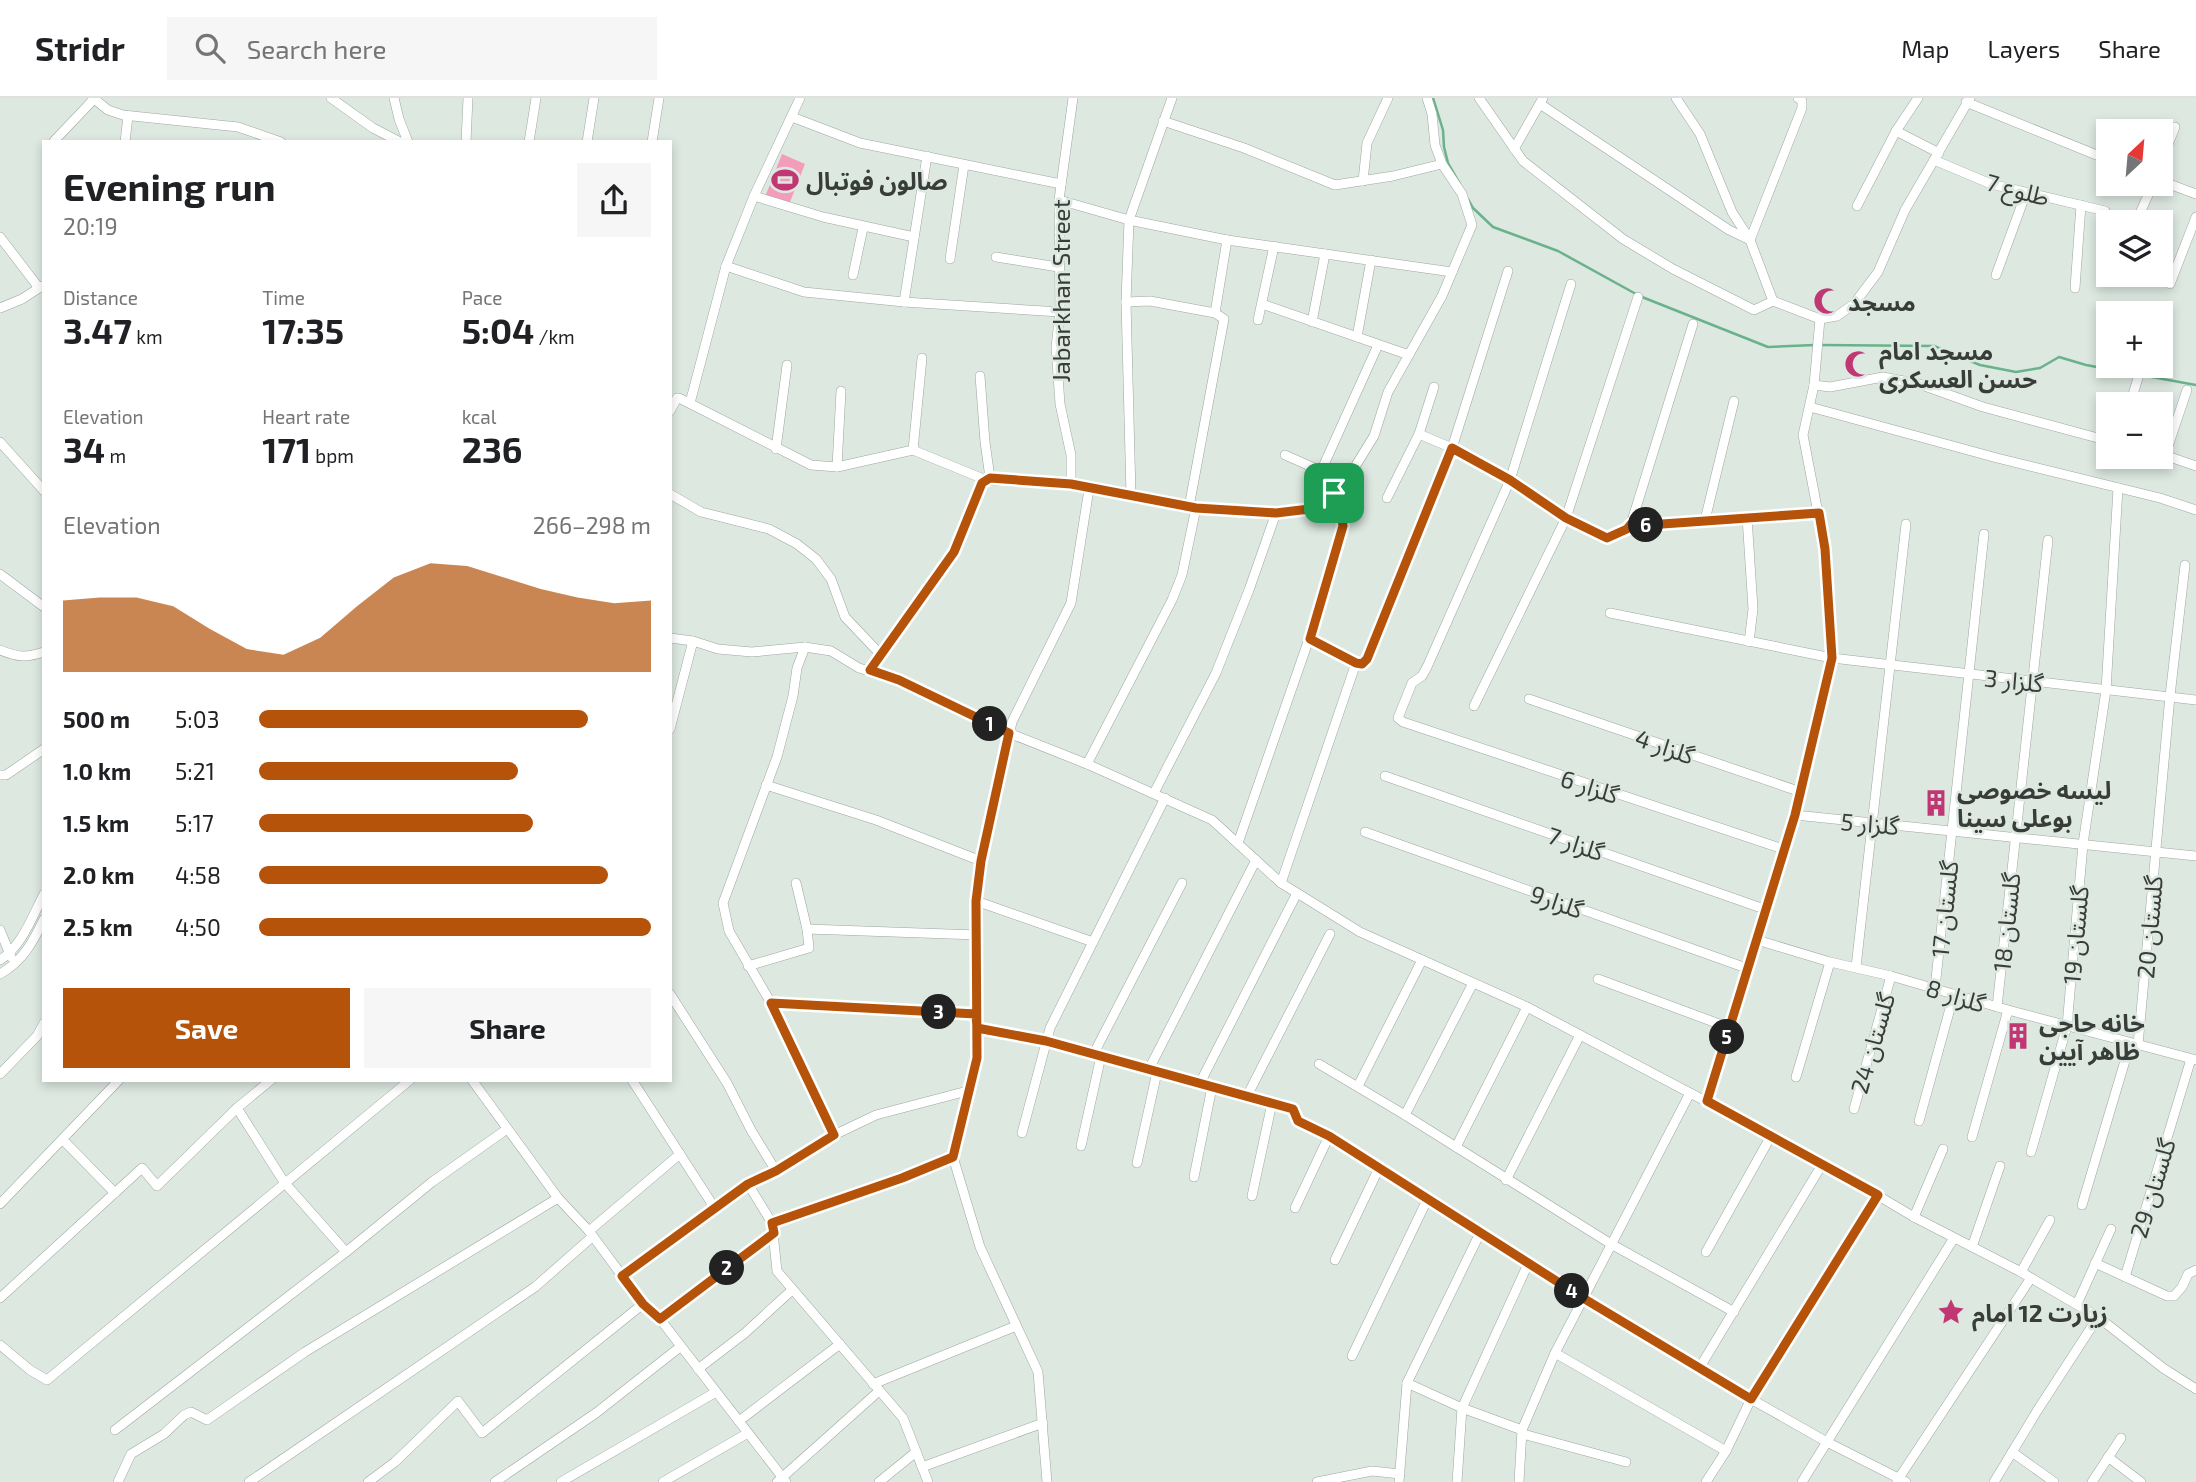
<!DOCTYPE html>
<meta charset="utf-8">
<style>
:root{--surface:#fff;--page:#f6f6f6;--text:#202124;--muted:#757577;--line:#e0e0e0;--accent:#b45309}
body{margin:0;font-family:"Exo 2","Noto Sans Arabic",sans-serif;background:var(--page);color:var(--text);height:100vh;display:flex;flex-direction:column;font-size:26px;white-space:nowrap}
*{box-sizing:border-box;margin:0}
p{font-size:23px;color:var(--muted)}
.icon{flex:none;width:38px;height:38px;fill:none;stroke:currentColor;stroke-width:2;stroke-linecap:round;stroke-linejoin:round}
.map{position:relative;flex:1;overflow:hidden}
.details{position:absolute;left:42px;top:42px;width:630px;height:942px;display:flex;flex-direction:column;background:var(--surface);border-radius:0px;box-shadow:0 4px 10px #0003}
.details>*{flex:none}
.needle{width:46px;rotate:26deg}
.fabs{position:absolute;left:2096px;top:21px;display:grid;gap:14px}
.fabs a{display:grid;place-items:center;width:77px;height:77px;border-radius:0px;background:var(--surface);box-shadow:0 4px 10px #0003;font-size:35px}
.pin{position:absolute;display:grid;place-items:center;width:60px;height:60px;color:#fff;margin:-30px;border-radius:14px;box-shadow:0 4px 10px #0006}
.km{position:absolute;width:35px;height:35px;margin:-18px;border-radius:50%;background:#222;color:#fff;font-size:19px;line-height:35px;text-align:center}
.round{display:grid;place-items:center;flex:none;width:74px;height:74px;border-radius:0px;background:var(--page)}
.summary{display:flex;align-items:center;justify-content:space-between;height:119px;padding:0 21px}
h1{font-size:38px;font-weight:700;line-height:52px}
.stats{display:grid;grid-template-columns:repeat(3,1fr);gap:10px;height:119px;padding:7px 21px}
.stats div{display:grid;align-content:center}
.stats b{font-size:35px;font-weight:700}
.stats small{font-size:19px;font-weight:400}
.stats p{font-size:19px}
.chart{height:196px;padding:14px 21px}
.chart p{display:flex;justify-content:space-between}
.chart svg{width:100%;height:126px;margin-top:7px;fill:var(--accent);opacity:.7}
.cta{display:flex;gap:14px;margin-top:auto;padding:14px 21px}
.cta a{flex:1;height:80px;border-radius:0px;background:var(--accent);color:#fff;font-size:28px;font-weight:700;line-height:80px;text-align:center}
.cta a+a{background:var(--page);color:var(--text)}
ul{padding:0 21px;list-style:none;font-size:23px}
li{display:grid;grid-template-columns:112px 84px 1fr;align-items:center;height:52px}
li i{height:18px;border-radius:9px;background:var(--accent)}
header{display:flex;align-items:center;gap:42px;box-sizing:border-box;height:98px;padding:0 35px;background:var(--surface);border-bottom:2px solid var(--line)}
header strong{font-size:33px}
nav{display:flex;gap:38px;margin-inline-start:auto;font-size:24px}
.search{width:490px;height:63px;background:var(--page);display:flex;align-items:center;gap:18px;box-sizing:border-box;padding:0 24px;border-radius:0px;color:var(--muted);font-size:26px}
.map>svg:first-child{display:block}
.green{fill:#f39dbb}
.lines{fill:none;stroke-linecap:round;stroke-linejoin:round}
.stream{stroke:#69b28a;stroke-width:2.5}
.minor-casing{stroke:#9da7a0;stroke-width:10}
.minor{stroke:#fff;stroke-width:9}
.route-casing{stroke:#fff;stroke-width:14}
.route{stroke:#b45309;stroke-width:9}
.labels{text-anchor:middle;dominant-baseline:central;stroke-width:5;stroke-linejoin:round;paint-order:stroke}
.poi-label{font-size:24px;font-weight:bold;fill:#393d3a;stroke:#dde8e1;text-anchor:start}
.street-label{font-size:24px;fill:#393d3a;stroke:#dde8e1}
</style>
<header>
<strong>Stridr</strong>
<div class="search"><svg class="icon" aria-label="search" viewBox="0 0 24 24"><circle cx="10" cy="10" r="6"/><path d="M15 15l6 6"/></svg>Search here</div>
<nav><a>Map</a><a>Layers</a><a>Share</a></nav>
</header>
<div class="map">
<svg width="2196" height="1384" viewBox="0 0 2196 1384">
<rect width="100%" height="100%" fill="#dde8e1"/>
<polygon class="green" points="782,56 805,66 788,109 765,99"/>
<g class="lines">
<g class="stream">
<polyline points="1433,0 1443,32 1444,49 1448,65 1460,86"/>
<polyline points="1468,101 1473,110 1493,129 1558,153 1636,196"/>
<polyline points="1642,199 1768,249 1815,247"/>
<polyline points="1821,247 1934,248 1980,267 2016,274 2040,270 2059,259 2086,267 2196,287"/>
</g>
<defs>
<g id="minor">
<polyline points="93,0 108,12 123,17 238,29 281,44"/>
<polyline points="331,0 373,30 400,44"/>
<polyline points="394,0 399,21 408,44"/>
<polyline points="1479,0 1523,63 1623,141 1673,171 1754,212 1773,203 1820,221"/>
<polyline points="1676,0 1700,36 1732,114 1750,142 1773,203"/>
<polyline points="1966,4 2109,62"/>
<polyline points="1540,6 1729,132 1750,142 1802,10 1802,3 1798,0"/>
<polyline points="792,19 860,45 1061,86"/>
<polyline points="1163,23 1244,50 1335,87 1393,78 1442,66"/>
<polyline points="1896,33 1939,55"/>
<polyline points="54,43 94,1"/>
<polyline points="125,44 128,18"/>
<polyline points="466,44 468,0"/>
<polyline points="529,44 536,0"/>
<polyline points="587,44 594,0"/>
<polyline points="652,44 659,0"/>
<polyline points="1514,51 1543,0"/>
<polyline points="1934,62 1991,86 2105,113"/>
<polyline points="2161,64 2175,29"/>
<polyline points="1363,83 1367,45 1388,0"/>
<polyline points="2161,83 2196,96"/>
<polyline points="754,98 823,119 914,139"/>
<polyline points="1059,102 1129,122 1227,142 1452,174"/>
<polyline points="1857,108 1896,33 1918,0"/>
<polyline points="2136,124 2153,86"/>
<polyline points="0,139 39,190"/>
<polyline points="996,159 1058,169"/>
<polyline points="950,161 964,67"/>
<polyline points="726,168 804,194 904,204 1060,214"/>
<polyline points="853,177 863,130"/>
<polyline points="1996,177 2026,95"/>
<polyline points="2130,179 2130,177"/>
<polyline points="1571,186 1510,382 1427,569 1422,578 1412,585 1398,620 1403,624 1783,751"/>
<polyline points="2170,186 2196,119"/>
<polyline points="2075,190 2081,107"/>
<polyline points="904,204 927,58"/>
<polyline points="1126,204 1150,203 1215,215 1224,221 1189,409"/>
<polyline points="1262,206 1409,257"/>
<polyline points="0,210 22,201 42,188"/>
<polyline points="1215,215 1227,142"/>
<polyline points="1820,221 1837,218 1854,206 1878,174 1905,112 1970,0"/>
<polyline points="1258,222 1274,148"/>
<polyline points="1312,224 1325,156"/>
<polyline points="1357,239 1371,162"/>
<polyline points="980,278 985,344 990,380"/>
<polyline points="1814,287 1830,289 1883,279 1919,286 1983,309 2109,343"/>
<polyline points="690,305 726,168 754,98 800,0"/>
<polyline points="2130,306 2138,280"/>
<polyline points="1810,309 1997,360 2160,400 2196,412"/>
<polyline points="670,313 677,300 679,300 811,367 837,369 913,352 986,382"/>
<polyline points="1419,336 1452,350 1510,382 1566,420 1607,440 1627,431 1631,426 1648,427 1819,415"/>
<polyline points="0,344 44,393"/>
<polyline points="776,351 787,267"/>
<polyline points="913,352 922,260"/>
<polyline points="2161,356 2196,368"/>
<polyline points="1285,357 1319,372 1322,371 1378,247"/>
<polyline points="2165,357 2187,292"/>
<polyline points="837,369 841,293"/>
<polyline points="1071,386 1071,357 1060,306 1056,249 1060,214 1059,102 1073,0"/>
<polyline points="670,396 701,414 769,431 797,446 816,461 831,481 845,519 882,558"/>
<polyline points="1131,397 1126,204 1129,122 1172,0"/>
<polyline points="1387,400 1419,336 1434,289"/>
<polyline points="1747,419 1753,511 1749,544"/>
<polyline points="1705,422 1734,303"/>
<polyline points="1631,426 1693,226"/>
<polyline points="0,476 44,509"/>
<polyline points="1610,515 1832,560 2196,602"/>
<polyline points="670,540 693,543 718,551 752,554 805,549 831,553 859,570 899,582 1009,635 1087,666 1212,722 1281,785 1360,834 1527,909 1823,1065 1914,1119 2021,1174 2098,1219 2163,1270 2196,1291"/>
<polyline points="1309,541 1356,565 1362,566 1367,561 1452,350 1508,173"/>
<polyline points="805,549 797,570 793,598 777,659 723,805 729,833 771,905 834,1037"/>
<path d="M0 552C17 559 26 560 44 554"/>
<polyline points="870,572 954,454 982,385 986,382 1071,386 1196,410 1276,415 1318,409 1334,395 1353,372 1374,338 1388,294 1442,198 1472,127 1462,96 1442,66 1435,47 1432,16 1427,0"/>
<polyline points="1529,601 1801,694"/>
<polyline points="1474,608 1566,420 1638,199"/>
<polyline points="670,631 693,543"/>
<polyline points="1087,666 1172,502 1182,477 1196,410"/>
<polyline points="0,677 6,677 44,651"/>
<polyline points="1385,678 1767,812"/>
<polyline points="766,687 876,722 981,763"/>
<polyline points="1154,695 1216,575 1249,492 1276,415"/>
<polyline points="1795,717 2196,758"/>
<polyline points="1365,734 1749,871"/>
<polyline points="1238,745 1309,541 1343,428 1341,412 1334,395"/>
<polyline points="1281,785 1356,565"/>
<polyline points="976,803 1093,844"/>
<polyline points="807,831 978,837"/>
<polyline points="0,832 11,859"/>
<polyline points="1757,842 1830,864 1891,878 2008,912 2196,962"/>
<path d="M0 862C22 848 32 819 44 796"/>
<polyline points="748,868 809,850 807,831 796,785"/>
<polyline points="1856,869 1906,426"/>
<path d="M0 876C23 863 33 844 44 821"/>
<polyline points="1598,881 1730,930"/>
<polyline points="1935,890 1984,436"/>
<polyline points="670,896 727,985 751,1032 776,1073"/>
<polyline points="771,905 976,916"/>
<polyline points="1997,909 2048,442"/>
<polyline points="977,930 1046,943 1293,1011 1298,1023 1329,1038 1583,1200 1751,1301 1827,1344 1906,1384"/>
<polyline points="2138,947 2170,598 2185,467"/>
<polyline points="1093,957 1182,785"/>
<polyline points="1319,966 1405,1017 1611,1146 1734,1214"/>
<polyline points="1149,971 1256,762"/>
<polyline points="0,976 37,938 44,925"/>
<polyline points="1796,979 1830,864"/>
<polyline points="472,982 558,1100 589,1133 643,1206 660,1221 786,1384"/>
<polyline points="632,982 714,1109"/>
<polyline points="1200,985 1297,795"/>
<polyline points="1358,988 1422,862"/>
<polyline points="1247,998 1330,836"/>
<polyline points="1707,1003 1795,717 1832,560 1825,451 1803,337 1814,287 1820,221"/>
<polyline points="237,1010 284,1084 346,1154"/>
<polyline points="1854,1011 1891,878"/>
<polyline points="1405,1017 1473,885"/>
<polyline points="1919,1023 1954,896"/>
<polyline points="1022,1035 1050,930 1165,700"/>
<polyline points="1972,1039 2008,912"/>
<polyline points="63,1042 115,1095"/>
<polyline points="1081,1048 1101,958"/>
<polyline points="1456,1049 1527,909"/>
<polyline points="2031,1054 2067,928 2083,746 2106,592 2118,390"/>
<polyline points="1137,1065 1157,974"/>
<polyline points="1194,1079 1212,989"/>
<polyline points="1506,1082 1580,937"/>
<polyline points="748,1086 772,1125 777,1173 903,1320 928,1384"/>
<polyline points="1252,1098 1272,1005"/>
<polyline points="0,1106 119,982"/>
<polyline points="2082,1107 2130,946"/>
<polyline points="1295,1110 1329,1038"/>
<polyline points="1914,1119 1943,1051"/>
<polyline points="772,1125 902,1080 953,1059"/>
<polyline points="589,1133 680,1056"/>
<polyline points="1972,1149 2000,1068"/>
<polyline points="1706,1154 1771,1038"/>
<polyline points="1335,1162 1379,1070"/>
<polyline points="2095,1165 2167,1198 2174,1198 2182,1189 2188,1176 2196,1172"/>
<polyline points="2021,1174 2050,1122"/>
<polyline points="622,1178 748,1086 776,1073 834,1037 876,1017 971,992"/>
<polyline points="2125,1179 2191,961"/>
<polyline points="0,1200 142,1070 157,1088 237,1010 271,982"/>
<polyline points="2077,1206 2111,1131"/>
<polyline points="660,1221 774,1135"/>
<polyline points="0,1247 30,1272 47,1282 410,982"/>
<polyline points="1555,1255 1726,1353"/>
<polyline points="1352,1258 1427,1102"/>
<polyline points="1700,1269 1823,1065"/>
<polyline points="698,1271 745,1235 792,1192"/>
<polyline points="1407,1285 1462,1310 1522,1332"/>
<polyline points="873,1286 1016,1228"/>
<polyline points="739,1323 840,1246"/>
<polyline points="115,1332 346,1154 432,1084 507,1031"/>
<polyline points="1523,1336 1626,1364"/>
<polyline points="2012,1354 2054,1384"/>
<polyline points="2108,1359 2141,1384"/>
<polyline points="922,1369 1043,1325"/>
<polyline points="1897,1383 2031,1180"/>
<polyline points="118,1384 131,1356 164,1336 184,1317 191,1314 207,1322 305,1254 558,1100"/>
<polyline points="249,1384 535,1189 592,1139"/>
<polyline points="368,1384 395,1364 458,1303 482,1335 643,1206"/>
<polyline points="495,1384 596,1315 680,1249"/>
<polyline points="561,1384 716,1294"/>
<polyline points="663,1384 748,1335"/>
<polyline points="777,1384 879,1293"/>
<polyline points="879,1384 916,1354"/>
<polyline points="1047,1384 1038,1274 980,1149 953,1059 977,960 976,803 981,763 1012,624 1071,505 1089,391"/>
<polyline points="1317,1384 1372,1373 1400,1376"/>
<polyline points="1399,1384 1407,1285 1480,1135"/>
<polyline points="1457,1384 1462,1310 1528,1166"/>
<polyline points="1519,1384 1522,1332 1555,1255 1690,995"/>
<polyline points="1706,1384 1726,1353 1751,1301 1878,1097"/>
<polyline points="1802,1384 1954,1140"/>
<polyline points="1994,1384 2037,1313 2098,1219"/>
<polyline points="2092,1384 2121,1340"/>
</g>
</defs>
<use href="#minor" class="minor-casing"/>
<use href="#minor" class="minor"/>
</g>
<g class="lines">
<defs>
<polyline id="route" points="1334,395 1318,410 1276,415 1196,410 1071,386 990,380 982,385 954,454 870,572 899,582 1009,635 981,763 976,803 977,960 953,1059 902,1080 772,1125 774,1135 660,1221 643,1206 622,1178 748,1086 776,1073 834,1037 771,905 976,916 977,930 1046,943 1293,1011 1298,1023 1329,1038 1583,1200 1751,1301 1878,1097 1707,1003 1795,717 1832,560 1825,451 1819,415 1648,427 1631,426 1627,431 1607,440 1566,420 1510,382 1452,350 1367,561 1362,566 1356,565 1310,541 1343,428 1341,412 1334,395"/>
</defs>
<use href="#route" class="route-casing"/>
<use href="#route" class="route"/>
</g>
<defs>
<symbol id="stadium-bare" viewBox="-9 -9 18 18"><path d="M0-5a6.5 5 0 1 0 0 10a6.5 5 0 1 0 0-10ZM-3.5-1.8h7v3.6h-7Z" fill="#c03774" stroke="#dde8e1" stroke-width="2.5" paint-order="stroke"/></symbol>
<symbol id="mosque-bare" viewBox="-9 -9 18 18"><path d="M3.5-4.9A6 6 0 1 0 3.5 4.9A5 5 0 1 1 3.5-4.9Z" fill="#c03774" stroke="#dde8e1" stroke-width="2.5" paint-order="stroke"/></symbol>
<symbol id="building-bare" viewBox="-9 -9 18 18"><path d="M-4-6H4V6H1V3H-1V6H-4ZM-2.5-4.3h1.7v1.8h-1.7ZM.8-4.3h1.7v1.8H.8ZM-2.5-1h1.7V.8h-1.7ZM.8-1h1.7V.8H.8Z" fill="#c03774" stroke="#dde8e1" stroke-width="2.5" paint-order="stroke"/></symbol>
<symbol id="sight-bare" viewBox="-9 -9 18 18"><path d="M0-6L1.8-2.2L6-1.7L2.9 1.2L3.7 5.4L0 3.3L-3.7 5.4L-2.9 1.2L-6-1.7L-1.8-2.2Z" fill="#c03774" stroke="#dde8e1" stroke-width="2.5" paint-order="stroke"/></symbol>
</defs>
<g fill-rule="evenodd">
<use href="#stadium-bare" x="766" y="63" width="38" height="38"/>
<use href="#mosque-bare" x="1808" y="184" width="38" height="38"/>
<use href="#mosque-bare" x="1839" y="247" width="38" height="38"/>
<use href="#building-bare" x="1917" y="686" width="38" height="38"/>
<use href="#building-bare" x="1999" y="919" width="38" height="38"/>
<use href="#sight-bare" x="1932" y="1195" width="38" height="38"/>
</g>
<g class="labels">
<g class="poi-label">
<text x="806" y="82">صالون فوتبال</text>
<text x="1848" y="203">مسجد</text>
<text x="1879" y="252">مسجد امام<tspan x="1879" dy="28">حسن العسکری</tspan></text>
<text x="1957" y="691">لیسه خصوصی<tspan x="1957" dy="28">بوعلی سینا</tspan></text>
<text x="2039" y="924">خانه حاجی<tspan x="2039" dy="28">ظاهر آیین</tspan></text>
<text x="1972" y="1214">زیارت 12 امام</text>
</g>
<g class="street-label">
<text transform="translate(2018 91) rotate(15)">طلوع 7</text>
<text transform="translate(1060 193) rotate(-90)">Jabarkhan Street</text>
<text transform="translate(2014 582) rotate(6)">گلزار 3</text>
<text transform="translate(1665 648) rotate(19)">گلزار 4</text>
<text transform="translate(1590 688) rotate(18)">گلزار 6</text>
<text transform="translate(1870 725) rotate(5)">گلزار 5</text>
<text transform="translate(1576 745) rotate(19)">گلزار 7</text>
<text transform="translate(1557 803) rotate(20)">گلزار9</text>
<text transform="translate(1944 811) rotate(-84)">گلستان 17</text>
<text transform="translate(2006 824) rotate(-84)">گلستان 18</text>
<text transform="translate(2149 829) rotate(-85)">گلستان 20</text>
<text transform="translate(2075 837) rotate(-85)">گلستان 19</text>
<text transform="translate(1956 897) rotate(17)">گلزار 8</text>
<text transform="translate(1872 945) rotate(-74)">گلستان 24</text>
<text transform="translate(2152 1090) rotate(-73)">گلستان 29</text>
</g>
</g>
</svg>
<div class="fabs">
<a><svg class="needle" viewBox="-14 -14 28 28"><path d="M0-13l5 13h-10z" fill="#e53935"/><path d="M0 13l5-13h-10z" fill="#757577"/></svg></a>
<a><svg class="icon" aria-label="layers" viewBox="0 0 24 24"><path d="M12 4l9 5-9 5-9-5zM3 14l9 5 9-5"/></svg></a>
<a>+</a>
<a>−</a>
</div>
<div class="pin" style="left:1334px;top:395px;background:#1e9e55"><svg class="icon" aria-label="arrive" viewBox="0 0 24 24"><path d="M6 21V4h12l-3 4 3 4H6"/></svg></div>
<b class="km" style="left:990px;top:626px">1</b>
<b class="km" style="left:727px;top:1170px">2</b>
<b class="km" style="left:939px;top:914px">3</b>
<b class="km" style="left:1572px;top:1193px">4</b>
<b class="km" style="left:1727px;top:939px">5</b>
<b class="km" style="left:1646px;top:427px">6</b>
<section class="details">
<div class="summary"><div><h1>Evening run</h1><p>20:19</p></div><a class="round"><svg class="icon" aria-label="share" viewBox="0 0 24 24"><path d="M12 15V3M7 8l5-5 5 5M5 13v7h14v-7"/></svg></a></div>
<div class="stats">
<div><p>Distance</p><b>3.47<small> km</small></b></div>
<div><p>Time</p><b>17:35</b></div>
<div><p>Pace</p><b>5:04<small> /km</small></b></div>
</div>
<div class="stats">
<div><p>Elevation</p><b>34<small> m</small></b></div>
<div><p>Heart rate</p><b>171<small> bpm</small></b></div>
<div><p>kcal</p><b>236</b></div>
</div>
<div class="chart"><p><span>Elevation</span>266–298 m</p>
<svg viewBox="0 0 160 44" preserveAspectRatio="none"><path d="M0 44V19L10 18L20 18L30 21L40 29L50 36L60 38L70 32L80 21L90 11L100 6L110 7L120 11L130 15L140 18L150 20L160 19V44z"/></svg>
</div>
<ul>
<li><b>500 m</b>5:03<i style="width:84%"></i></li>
<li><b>1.0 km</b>5:21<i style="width:66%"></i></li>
<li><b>1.5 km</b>5:17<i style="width:70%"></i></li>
<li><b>2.0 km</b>4:58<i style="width:89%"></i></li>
<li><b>2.5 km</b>4:50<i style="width:100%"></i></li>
</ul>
<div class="cta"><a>Save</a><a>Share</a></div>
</section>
</div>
